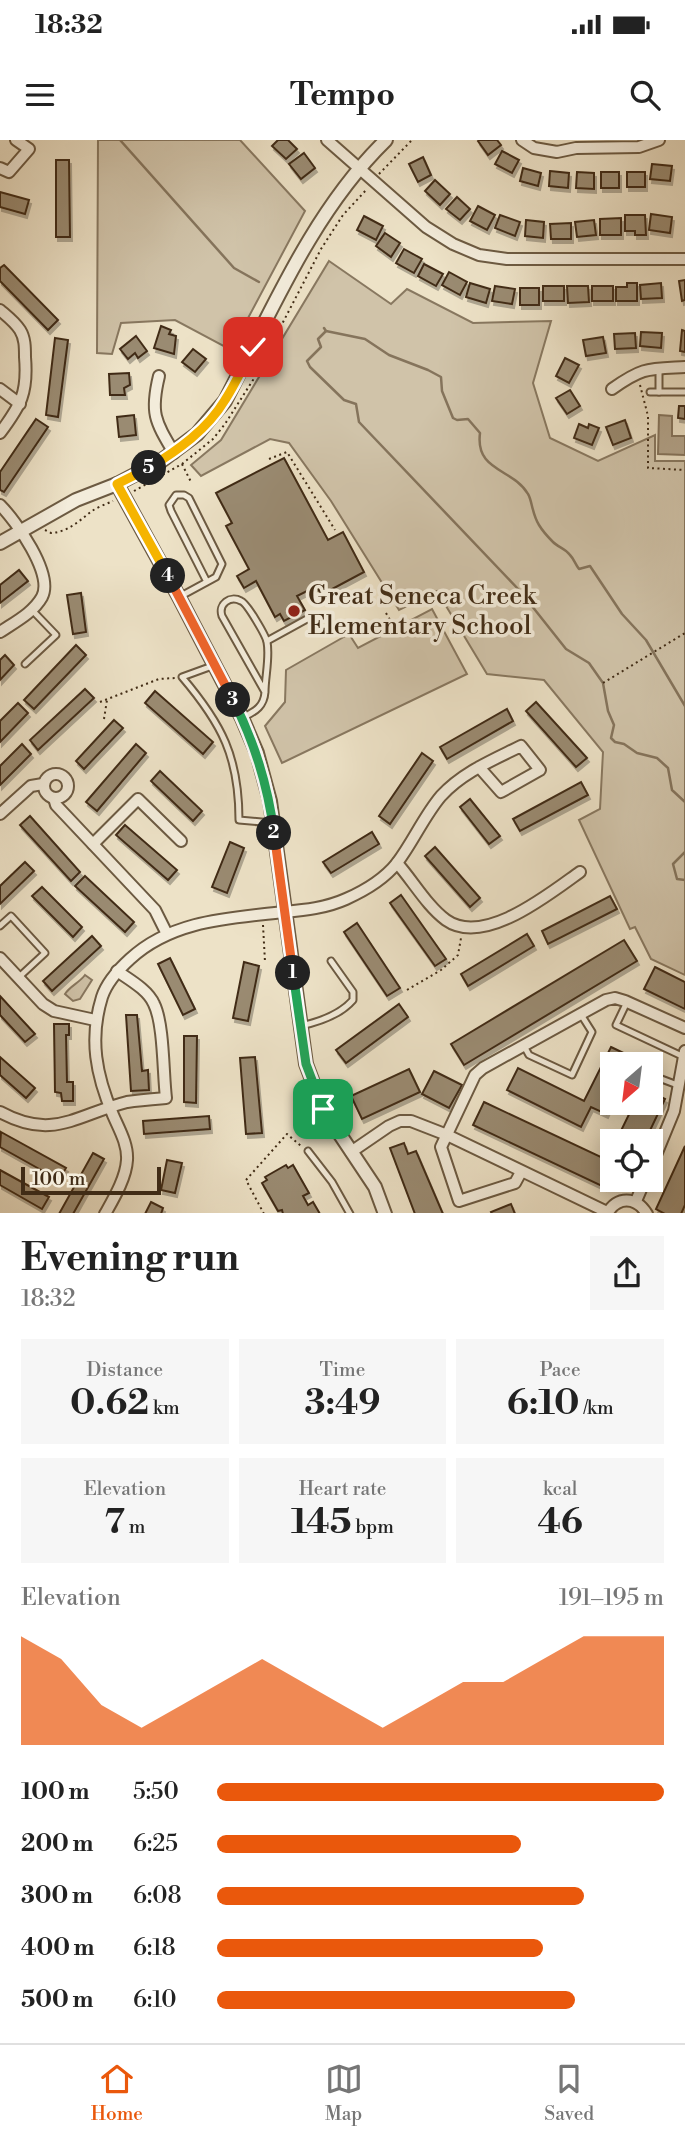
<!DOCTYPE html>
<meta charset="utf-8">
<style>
:root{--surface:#fff;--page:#f6f6f6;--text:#222;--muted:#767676;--line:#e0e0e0;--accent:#ea580c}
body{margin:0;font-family:"Libre Bodoni",serif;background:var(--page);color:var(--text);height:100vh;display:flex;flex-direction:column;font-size:26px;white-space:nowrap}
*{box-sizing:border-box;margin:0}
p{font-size:23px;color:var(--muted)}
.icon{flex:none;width:38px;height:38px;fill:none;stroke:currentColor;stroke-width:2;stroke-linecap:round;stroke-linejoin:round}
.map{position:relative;height:1073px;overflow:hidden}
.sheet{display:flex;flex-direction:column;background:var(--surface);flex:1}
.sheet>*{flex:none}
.needle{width:46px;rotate:208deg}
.controls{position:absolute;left:600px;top:912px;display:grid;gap:14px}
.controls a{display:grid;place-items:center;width:63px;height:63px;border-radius:0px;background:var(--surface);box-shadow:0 4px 18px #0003;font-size:35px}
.scale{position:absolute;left:21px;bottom:18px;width:140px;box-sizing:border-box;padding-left:7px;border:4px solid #412c16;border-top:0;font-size:19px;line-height:24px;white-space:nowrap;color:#412c16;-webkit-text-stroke:5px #f3ecdb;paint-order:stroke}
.pin{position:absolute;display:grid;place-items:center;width:60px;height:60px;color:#fff;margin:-30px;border-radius:14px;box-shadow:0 4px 10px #0006}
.km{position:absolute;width:35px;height:35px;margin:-18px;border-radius:50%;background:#222;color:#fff;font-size:19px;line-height:35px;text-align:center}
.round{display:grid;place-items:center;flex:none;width:74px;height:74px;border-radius:0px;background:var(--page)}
.summary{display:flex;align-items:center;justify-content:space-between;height:119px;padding:0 21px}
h1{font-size:38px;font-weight:700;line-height:52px}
.figures{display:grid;grid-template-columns:repeat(3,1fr);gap:10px;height:119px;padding:7px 21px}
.figures div{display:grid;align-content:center;border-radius:0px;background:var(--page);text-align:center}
.figures b{font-size:35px;font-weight:700}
.figures small{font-size:19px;font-weight:400}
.figures p{font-size:19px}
.chart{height:196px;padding:14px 21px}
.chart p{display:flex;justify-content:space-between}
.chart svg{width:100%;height:126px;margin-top:7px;fill:var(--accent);opacity:.7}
ul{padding:0 21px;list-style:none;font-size:23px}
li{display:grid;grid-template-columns:112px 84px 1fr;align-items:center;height:52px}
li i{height:18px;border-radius:9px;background:var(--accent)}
.status{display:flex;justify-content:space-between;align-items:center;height:49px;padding:0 35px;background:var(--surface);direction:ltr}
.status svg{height:19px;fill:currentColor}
header{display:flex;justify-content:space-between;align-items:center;height:91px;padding:0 21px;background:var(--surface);font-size:32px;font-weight:700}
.tabs{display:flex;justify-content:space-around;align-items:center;height:98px;border-top:2px solid var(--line);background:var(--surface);font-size:19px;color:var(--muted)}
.tabs a{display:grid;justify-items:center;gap:4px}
.tabs .on{color:var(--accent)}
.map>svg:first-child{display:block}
.green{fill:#d0c3a9;stroke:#887860;stroke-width:2}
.water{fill:#b3a48b;stroke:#85745c;stroke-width:2}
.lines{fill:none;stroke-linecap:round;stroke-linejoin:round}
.stream{stroke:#85745c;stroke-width:2.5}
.building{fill:#9a8b72;stroke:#412c16;stroke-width:2;filter:url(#shadow)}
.service-casing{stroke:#6c5a42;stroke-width:9}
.minor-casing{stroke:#6c5a42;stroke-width:14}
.tertiary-casing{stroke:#6c5a42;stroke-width:16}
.path{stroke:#412c16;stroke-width:2;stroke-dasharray:2 3.5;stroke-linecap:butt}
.service{stroke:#f3ecdb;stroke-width:5}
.minor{stroke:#f3ecdb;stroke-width:10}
.tertiary{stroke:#f3ecdb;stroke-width:12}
.split-1-casing{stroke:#fff;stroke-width:14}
.split-2-casing{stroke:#fff;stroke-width:14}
.split-3-casing{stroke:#fff;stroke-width:14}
.split-4-casing{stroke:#fff;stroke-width:14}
.split-5-casing{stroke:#fff;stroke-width:14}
.split-6-casing{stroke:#fff;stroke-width:14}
.split-1{stroke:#22a559;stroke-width:9}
.split-2{stroke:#f0652b;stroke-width:9}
.split-3{stroke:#22a559;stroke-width:9}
.split-4{stroke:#f0652b;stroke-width:9}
.split-5{stroke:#f5b400;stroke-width:9}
.split-6{stroke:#f5b400;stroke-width:9}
.poi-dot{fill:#8f2418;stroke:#f3ecdb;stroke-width:2.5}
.labels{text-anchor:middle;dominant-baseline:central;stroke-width:7;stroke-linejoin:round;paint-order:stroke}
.poi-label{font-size:26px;fill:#412c16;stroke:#f3ecdb;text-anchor:start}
</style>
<div class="status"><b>18:32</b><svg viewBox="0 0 49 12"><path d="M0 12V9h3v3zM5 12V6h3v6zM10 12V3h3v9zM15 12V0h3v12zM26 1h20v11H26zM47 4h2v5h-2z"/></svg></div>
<header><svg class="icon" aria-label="menu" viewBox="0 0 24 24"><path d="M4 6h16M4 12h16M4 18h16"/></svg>Tempo<svg class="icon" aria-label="search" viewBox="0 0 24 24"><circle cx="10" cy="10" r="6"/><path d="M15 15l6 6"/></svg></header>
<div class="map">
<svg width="685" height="1074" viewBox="0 0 685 1074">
<defs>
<filter id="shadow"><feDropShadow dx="2" dy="4" stdDeviation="0" flood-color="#0004"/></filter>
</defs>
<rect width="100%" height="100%" fill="#ede2c7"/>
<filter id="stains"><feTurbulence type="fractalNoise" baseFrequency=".00286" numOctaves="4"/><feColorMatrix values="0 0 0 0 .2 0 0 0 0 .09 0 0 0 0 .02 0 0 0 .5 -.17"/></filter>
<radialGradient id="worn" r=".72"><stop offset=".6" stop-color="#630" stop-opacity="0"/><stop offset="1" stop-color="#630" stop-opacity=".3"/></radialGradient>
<g class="green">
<polygon points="98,0 240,0 305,71 231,210 175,180 121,183 112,214 97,213"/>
<polygon points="329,121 391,164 407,149 473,183 551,181 533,243 550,298 598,321 655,295 655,321 685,321 685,835 651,819 635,787 630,789 579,680 600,669 603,612 544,540 487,534 437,451 399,470 331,361 289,303 270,299 201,336 191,325 221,300"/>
<polygon points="432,469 467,534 282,623 265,586 285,562 286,530 349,494 358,508"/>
<path d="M85 835 92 840 80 859 73 861 65 854C70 846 79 843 85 835Z"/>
</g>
<polygon class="water" points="659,275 672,276 672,296 685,296 685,315 658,314"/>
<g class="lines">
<g class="stream">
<polyline points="120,0 234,128 259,142"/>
<path d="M324 188 326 191 365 199 389 215 428 230 441 237 442 251 453 278 457 280 468 279 480 293C475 332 513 328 528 354 532 360 532 374 539 385 542 390 548 397 553 402 558 407 566 409 570 415 574 419 575 424 579 429L590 426 622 474 646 500 685 566"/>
<polyline points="326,191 318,199 321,207 307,221 310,227 344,260 356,264 359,282 520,451 566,509 589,523 603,543 608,571 614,585 611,598 615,602 624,604 637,613 657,618 668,628 672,650 685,662"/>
<polyline points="685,712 673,724 677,739 685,740"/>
</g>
</g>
<g class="building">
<polygon points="278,0 288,0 297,9 286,19 272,6"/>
<polygon points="479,0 497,0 501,5 488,15 478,1"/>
<polygon points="502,11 519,20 512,33 495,24"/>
<polygon points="304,13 315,28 301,39 289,24"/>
<polygon points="423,17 431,35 418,42 409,24"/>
<polygon points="56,20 69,20 70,97 56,97"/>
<polygon points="652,24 672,26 670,41 650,39"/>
<polygon points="523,28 541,33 538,46 520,41"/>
<polygon points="550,31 569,33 568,48 549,46"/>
<polygon points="577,32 594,33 594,49 576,48"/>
<rect x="601" y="32" width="18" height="16"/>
<rect x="627" y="32" width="18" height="15"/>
<polygon points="435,40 450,54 440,65 425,51"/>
<polygon points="0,52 29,60 25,74 0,67"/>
<polygon points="457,57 470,69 460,80 446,69"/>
<polygon points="478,66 495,75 487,90 470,81"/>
<polygon points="651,74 672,77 670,93 649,90"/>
<polygon points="500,75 520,82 515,96 495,88"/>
<polygon points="625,75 645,75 646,95 635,95 635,91 625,91"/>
<polygon points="364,76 383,86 376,100 357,90"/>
<polygon points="621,78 621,95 600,95 600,79"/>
<polygon points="526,80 544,82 543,98 525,96"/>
<polygon points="594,80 596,95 577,97 575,82"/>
<polygon points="571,83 571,99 551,99 550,84"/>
<polygon points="385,93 400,103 391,117 376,106"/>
<polygon points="404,109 422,119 414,133 396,123"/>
<polygon points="424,124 443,134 436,146 418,136"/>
<polygon points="4,125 58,180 48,190 0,141 0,128"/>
<polygon points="449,132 467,142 460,155 442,145"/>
<polygon points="685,140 685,160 682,161 679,141"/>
<polygon points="470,143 490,149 486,163 466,157"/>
<polygon points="627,143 637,143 637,161 616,161 616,147 627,147"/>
<polygon points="661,143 662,158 641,159 640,145"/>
<polygon points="495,146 515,149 512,164 492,161"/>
<rect x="543" y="146" width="21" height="15"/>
<polygon points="567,146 588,146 589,162 568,163"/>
<rect x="592" y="146" width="21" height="15"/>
<rect x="520" y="148" width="19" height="17"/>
<polygon points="161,186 171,190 169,194 176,196 174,214 154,208"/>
<polygon points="682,190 685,191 685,212 680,211"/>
<polygon points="641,192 662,193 661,208 640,206"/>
<polygon points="635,193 636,208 615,209 614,194"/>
<polygon points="136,196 147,211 138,218 135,213 128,219 120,209"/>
<polygon points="603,197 606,213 586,216 583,200"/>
<polygon points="55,198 68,200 58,277 46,275"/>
<polygon points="193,209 206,219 195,232 182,222"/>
<polygon points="565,218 579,225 569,243 556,236"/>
<polygon points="129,233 130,245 124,248 125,255 110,255 109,234"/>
<polygon points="570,250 580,266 567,274 556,258"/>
<polygon points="679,266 685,266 685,279 678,278"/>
<polygon points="134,275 136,295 119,297 117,277"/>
<polygon points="36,279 48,287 4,352 0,350 0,332"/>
<polygon points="625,280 631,298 613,305 606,287"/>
<polygon points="579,284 588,288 589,284 599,288 592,305 574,298"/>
<polygon points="284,318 328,400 343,392 364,432 321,455 317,446 297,456 305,470 284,481 280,474 275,477 256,441 244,448 237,436 249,429 226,386 232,383 216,353"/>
<polygon points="19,430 28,441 0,463 0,445"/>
<polygon points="81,453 86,492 73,494 67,455"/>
<polygon points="76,505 86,515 34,569 24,560"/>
<polygon points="5,515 14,525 0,540 0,520"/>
<polygon points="85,549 94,558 38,610 30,600"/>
<polygon points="155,551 213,602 203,614 145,563"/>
<polygon points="536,562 587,618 576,627 526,571"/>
<polygon points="18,563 28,573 0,602 0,581"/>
<polygon points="507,569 513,581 447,619 440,607"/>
<polygon points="114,580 123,588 84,629 76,621"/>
<polygon points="22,604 31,614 0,645 0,626"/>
<polygon points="136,604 146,613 97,671 86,662"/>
<polygon points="422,613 433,621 390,684 379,676"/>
<polygon points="160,631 202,671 193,681 151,641"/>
<polygon points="581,642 588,655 520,691 513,679"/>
<polygon points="470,659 500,696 489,704 460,667"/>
<polygon points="30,676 80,732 71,741 20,685"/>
<polygon points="125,685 177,730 168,740 116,695"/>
<polygon points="372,692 379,704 331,733 323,722"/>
<polygon points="230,702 244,708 227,753 212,747"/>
<polygon points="435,707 480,758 470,767 425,716"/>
<polygon points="25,722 34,731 0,764 0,746"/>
<polygon points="85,736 134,782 125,792 75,746"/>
<polygon points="42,747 82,787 73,797 32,756"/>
<polygon points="401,755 446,819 435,826 390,763"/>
<polygon points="610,756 617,769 548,804 542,791"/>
<polygon points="357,783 400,848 387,856 344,792"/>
<polygon points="527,794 534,806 468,846 461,834"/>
<polygon points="92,796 101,806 52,851 43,841"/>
<polygon points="624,800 637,821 464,925 451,904"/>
<polygon points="170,818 195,869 183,875 158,824"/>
<polygon points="244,822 259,826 248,881 233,878"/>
<polygon points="655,827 685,842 685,869 644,849"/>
<polygon points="0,856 35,894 25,902 0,875"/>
<polygon points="399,864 408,877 346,923 336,910"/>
<polygon points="126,875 137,875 142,931 148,930 149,950 131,951"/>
<polygon points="54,884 69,884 69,895 66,895 67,942 73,942 73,961 62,961 61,953 55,952"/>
<polygon points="184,896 197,896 196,963 184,962"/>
<polygon points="611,907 634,918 631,924 612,924 612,961 606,974 591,967 581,987 507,950 518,928 584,961"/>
<polygon points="0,917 35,948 26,958 0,935"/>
<polygon points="255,917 262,993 246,994 240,918"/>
<polygon points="409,929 420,952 362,979 351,956"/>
<polygon points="434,931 462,945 449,968 422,954"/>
<polygon points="651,952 665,959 645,1001 616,1001 635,962 651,962"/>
<polygon points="484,962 607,1020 612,1009 612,1029 604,1047 473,985"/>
<polygon points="209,976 210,989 144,994 143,981"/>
<polygon points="1,992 66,1028 59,1040 0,1007"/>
<polygon points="404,1003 408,1014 416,1011 443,1074 415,1074 390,1008"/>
<polygon points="685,1006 685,1065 681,1074 665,1074 656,1069"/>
<polygon points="93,1013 104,1019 73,1074 59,1074"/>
<polygon points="167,1020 182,1023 175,1053 161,1050"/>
<polygon points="286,1025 288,1028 293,1025 309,1053 303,1056 308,1065 313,1062 320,1074 283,1074 282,1070 278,1071 262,1043 267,1040 265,1037"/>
<polygon points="0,1030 49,1057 42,1069 0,1045"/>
<polygon points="151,1062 163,1068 161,1074 145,1074"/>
<polygon points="511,1064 515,1074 492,1074 491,1072"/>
</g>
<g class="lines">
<defs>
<g id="service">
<polyline points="659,228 659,252"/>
<polyline points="650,252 685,252"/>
<polyline points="181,456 216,437 222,424 189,358 184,355 176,355 169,365 171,371 207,442"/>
<polyline points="267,501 307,479"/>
<polyline points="25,524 56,495 32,470"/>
<path d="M215 525 182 537C222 584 239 617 239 680L272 683"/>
<path d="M244 577C256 571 264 566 265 552 265 537 270 517 267 502 266 496 247 463 241 461 230 455 218 464 222 476L265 552"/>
<polyline points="0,786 11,776 45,813 18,838"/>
<polyline points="627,862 616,885 684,917"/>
<path d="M300 886C319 882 340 875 353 860V852L331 821"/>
<polyline points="524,906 529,915 572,935 592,892 580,873"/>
<polyline points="651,935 680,946"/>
<polyline points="308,1011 332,1042 350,1074"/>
</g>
<g id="minor">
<polyline points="327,0 426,87 453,104 479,115 507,119 685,119"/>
<polyline points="522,0 534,8 557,12 576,8 639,7 659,0"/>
<polyline points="0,28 9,32 29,9 16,0"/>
<path d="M0 170C7 176 15 182 20 190 25 198 25 207 25 217 28 253 21 265 0 293"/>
<path d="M159 236C150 273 155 281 174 313"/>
<polyline points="0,249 20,264"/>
<path d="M612 249C643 227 648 229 685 227"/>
<path d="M0 365C16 381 54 434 42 457 33 473 15 482 0 492"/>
<circle cx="56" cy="646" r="12"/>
<polyline points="54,658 56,665 155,770 167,794"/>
<polyline points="0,674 31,646 43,644"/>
<polyline points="93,704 138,659 181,701"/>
<path d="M397 723C413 741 427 766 446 780 484 807 549 754 580 732"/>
<polyline points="0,818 43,864 54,871 95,880"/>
<path d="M0 972C53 1001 76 975 127 962 139 960 153 959 166 958 163 934 164 884 154 864 148 850 130 840 117 831"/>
<polyline points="351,1012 389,986 400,981 411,981 447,995 607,1072"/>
<polyline points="651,1027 674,971 685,911"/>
<polyline points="521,1032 515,1043 459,1061 441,1007 475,935 483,928 606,860 615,858 625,861 685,888"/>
<polyline points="636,1061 645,1040"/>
<path d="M105 1074C114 1058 126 1038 127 1020 128 1004 119 989 113 975 96 935 89 899 102 857 107 842 119 829 130 819 172 780 230 778 284 772 305 770 326 768 346 759 364 751 385 738 397 723 413 702 424 676 441 656 463 632 493 620 521 606L540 630 501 652 479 627"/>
<path d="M607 1074C617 1056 636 1056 647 1074"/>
</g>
<g id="tertiary">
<polyline points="117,344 179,457 242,578 257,613 270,661 306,924 323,969 375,1047 385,1074"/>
<path d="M0 403 76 360 117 344 161 321 197 294 225 261C271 172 313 71 386 0"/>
</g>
</defs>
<use href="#service" class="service-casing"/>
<use href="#minor" class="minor-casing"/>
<use href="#tertiary" class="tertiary-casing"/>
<g class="path">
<polyline points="379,34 412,0"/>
<polyline points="640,245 648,276 648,328 685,330"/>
<polyline points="269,319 287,312 335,390"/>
<polyline points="182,324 191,342"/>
<polyline points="134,351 182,324 213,299 225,284 253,240 321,109 343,75 367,49"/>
<path d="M45 390 51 393C68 392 79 381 92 371 98 367 106 364 113 361"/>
<polyline points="386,473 390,480"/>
<polyline points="603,543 685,493"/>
<polyline points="100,562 159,539 175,538"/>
<polyline points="104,579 107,560"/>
<polyline points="263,785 265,822"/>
<polyline points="407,850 441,830 458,815 461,798"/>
<polyline points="264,1074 246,1040 287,994 301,1006"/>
</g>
<use href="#service" class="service"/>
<use href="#minor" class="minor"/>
<use href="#tertiary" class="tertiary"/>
</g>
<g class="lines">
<defs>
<polyline id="split-1" points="293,833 306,924 323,969"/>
<polyline id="split-2" points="274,693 293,833"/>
<path id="split-3" d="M233 560C255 603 268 646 274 693"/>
<polyline id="split-4" points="168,436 233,560"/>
<polyline id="split-5" points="149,328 117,344 168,436"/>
<path id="split-6" d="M149 328C178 310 207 290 225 260 236 243 244 225 253 207"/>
</defs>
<use href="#split-1" class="split-1-casing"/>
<use href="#split-2" class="split-2-casing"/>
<use href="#split-3" class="split-3-casing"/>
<use href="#split-4" class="split-4-casing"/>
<use href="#split-5" class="split-5-casing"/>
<use href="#split-6" class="split-6-casing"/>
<use href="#split-1" class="split-1"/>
<use href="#split-2" class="split-2"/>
<use href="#split-3" class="split-3"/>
<use href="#split-4" class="split-4"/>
<use href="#split-5" class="split-5"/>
<use href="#split-6" class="split-6"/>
</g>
<circle class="poi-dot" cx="294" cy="471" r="7"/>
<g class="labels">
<g class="poi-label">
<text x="308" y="456">Great Seneca Creek<tspan x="308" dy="30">Elementary School</tspan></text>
</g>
</g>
<rect width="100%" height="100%" filter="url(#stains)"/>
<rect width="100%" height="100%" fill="url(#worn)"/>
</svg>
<div class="controls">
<a><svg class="needle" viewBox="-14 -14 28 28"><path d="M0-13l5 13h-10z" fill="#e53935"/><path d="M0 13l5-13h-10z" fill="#767676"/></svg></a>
<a><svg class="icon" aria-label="locate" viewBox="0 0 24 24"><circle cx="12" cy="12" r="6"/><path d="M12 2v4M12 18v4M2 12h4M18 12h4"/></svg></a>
</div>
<div class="scale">100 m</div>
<div class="pin" style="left:323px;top:969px;background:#1e9e55"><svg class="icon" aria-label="arrive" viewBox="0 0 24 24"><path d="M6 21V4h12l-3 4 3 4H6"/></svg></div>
<div class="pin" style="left:253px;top:207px;background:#d93025"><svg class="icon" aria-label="check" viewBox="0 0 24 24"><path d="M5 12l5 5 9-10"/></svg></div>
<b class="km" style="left:293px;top:833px">1</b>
<b class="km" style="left:274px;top:693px">2</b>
<b class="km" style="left:233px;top:560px">3</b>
<b class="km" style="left:168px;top:436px">4</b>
<b class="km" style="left:149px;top:328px">5</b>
</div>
<section class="sheet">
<div class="summary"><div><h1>Evening run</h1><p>18:32</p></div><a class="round"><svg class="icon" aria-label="share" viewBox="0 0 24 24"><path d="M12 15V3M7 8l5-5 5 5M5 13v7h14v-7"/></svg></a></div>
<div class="figures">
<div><p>Distance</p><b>0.62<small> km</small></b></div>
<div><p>Time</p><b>3:49</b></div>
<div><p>Pace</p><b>6:10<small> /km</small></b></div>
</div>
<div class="figures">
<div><p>Elevation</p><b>7<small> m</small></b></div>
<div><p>Heart rate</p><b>145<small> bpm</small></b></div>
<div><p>kcal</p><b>46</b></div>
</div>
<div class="chart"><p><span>Elevation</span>191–195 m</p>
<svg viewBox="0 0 160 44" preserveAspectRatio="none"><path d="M0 44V6L10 14L20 30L30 38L40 30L50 22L60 14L70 22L80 30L90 38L100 30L110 22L120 22L130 14L140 6L150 6L160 6V44z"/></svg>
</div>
<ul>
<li><b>100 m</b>5:50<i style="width:100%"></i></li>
<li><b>200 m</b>6:25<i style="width:68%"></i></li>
<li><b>300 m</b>6:08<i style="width:82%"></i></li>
<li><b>400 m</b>6:18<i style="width:73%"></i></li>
<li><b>500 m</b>6:10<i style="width:80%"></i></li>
</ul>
</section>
<nav class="tabs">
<a class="on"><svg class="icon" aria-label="home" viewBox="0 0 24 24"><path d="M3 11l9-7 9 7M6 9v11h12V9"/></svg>Home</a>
<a><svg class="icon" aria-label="map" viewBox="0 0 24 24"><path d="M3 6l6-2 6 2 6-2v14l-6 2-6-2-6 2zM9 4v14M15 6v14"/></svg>Map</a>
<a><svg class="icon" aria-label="saved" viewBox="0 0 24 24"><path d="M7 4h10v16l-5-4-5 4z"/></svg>Saved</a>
</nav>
